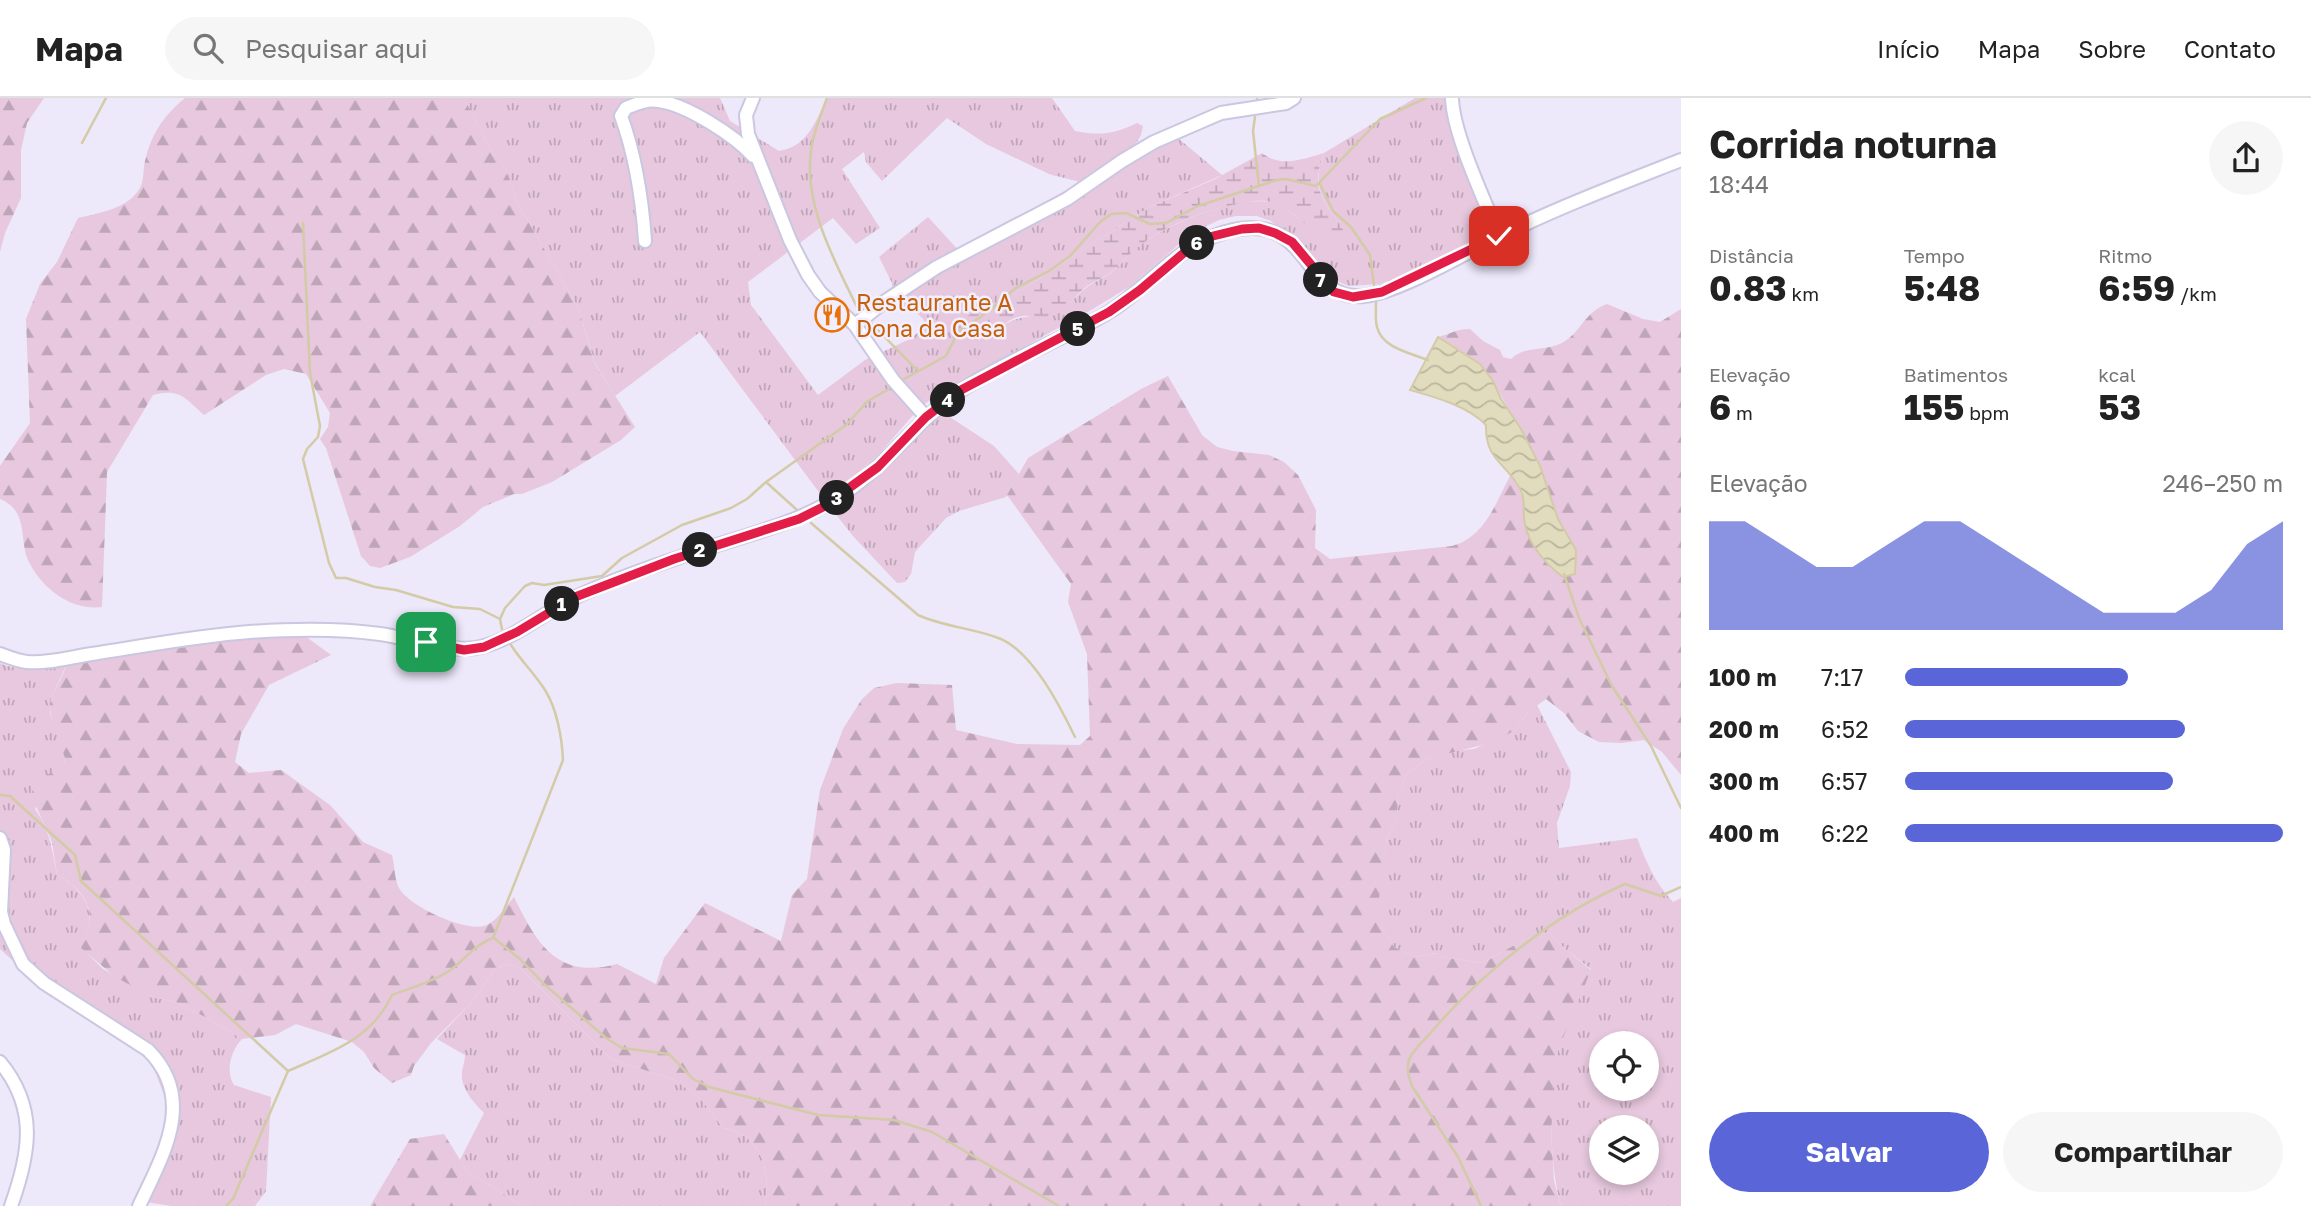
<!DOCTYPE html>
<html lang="pt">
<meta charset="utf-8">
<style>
:root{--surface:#fff;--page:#f6f6f6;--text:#222;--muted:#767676;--line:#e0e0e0;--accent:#5a66d7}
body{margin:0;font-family:"Golos Text",sans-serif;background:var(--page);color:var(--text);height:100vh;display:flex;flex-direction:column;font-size:26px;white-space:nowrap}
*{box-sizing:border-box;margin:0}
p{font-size:23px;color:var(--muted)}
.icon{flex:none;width:38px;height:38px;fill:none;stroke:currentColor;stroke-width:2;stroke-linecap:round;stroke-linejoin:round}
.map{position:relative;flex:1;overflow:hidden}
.panel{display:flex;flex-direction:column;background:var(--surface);width:630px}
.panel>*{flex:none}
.controls{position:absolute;left:1589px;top:933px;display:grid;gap:14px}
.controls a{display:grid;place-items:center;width:70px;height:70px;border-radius:50%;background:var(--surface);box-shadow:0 4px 10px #0003;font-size:35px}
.pin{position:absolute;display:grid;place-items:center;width:60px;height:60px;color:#fff;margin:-30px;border-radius:14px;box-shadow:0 4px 10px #0006}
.km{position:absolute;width:35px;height:35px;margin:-18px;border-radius:50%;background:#222;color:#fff;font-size:19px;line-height:35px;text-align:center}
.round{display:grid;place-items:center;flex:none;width:74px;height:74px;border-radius:37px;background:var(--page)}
.summary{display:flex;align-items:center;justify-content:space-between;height:119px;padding:0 28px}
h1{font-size:38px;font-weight:700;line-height:52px}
.figures{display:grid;grid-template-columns:repeat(3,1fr);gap:10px;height:119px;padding:7px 28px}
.figures div{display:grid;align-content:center}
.figures b{font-size:35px;font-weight:700}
.figures small{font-size:19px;font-weight:400}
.figures p{font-size:19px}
.chart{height:196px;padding:14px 28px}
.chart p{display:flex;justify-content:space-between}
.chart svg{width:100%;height:126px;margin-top:7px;fill:var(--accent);opacity:.7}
.action{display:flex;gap:14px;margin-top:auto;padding:14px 28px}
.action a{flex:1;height:80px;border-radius:42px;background:var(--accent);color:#fff;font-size:28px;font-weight:700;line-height:80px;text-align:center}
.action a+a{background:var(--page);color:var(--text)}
ul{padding:0 28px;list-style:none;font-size:23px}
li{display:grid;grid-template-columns:112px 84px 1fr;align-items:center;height:52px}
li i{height:18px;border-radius:9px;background:var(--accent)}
header{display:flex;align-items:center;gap:42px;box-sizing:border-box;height:98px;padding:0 35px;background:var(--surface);border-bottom:2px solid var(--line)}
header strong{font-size:33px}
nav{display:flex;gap:38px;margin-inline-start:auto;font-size:24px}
.search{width:490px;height:63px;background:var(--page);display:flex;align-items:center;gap:18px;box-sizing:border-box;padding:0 24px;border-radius:38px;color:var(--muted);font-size:26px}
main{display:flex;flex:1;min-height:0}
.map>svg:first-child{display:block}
.grass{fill:url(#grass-tufts);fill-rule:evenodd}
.forest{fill:url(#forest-firs)}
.wetland{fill:url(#wetland-marsh)}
.water{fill:url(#water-waves);stroke:#d3cba6;stroke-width:2}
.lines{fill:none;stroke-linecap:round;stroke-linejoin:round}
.stream{stroke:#d3cba6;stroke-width:2.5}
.minor-casing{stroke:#cac7e0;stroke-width:16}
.minor{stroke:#fff;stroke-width:12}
.route-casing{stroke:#fff;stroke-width:14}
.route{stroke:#e11d48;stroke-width:9}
.labels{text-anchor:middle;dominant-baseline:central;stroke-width:5;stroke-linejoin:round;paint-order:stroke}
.food-label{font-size:23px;fill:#c56008;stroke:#f2eefd;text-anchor:start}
</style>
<header>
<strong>Mapa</strong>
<div class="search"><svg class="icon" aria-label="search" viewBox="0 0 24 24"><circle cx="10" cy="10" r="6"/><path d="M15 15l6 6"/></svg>Pesquisar aqui</div>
<nav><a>Início</a><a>Mapa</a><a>Sobre</a><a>Contato</a></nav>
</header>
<main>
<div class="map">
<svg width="1681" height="1108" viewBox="0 0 1681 1108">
<defs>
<pattern id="grass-tufts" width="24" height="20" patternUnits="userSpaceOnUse" patternTransform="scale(1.75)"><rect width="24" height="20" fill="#e7c8de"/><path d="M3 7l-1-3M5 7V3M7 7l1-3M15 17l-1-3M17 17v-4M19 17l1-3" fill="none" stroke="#bea5b8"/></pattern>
<pattern id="forest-firs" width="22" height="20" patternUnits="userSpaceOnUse" patternTransform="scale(1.75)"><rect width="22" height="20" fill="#e7c8de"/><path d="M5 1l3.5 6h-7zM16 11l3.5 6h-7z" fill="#bea5b8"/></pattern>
<pattern id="wetland-marsh" width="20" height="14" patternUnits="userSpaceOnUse" patternTransform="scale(1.75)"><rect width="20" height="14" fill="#e7c8de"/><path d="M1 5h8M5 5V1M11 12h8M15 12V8" fill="none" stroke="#bea5b8"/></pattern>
<pattern id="water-waves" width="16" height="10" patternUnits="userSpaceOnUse" patternTransform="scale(1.75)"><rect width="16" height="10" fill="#e2dcbe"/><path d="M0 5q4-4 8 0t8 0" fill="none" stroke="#bab59f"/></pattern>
</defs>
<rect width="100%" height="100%" fill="#ede8fa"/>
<g class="grass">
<path d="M464 0H720L730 23 779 53C809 48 814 24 828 0H1052L1075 33C1099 38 1115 36 1137 25L1143 28 1141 37 1134 49 1172 35 1222 77 1148 110 1023 191 999 201 992 210 984 214 971 216 998 233C1016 212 1044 223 1066 208 1073 203 1079 195 1086 190 1094 183 1105 180 1113 173 1123 165 1130 155 1140 147 1170 125 1234 98 1271 104 1284 106 1292 117 1302 123 1313 130 1332 130 1344 133 1325 103 1310 92 1324 55L1415 0H1446L1494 132 1402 179 1379 186 1349 188 1334 182 1271 123 1257 118H1236L1219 122 1192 135 1129 189 1091 212 947 291 920 309 881 354 847 385 824 401 700 234 615 298 595 265 578 209 517 104 506 72 499 60 493 57ZM947 20 986 46 1049 76 1080 84 960 154 928 119 879 159 892 185V206L915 213 924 222 921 232 910 241 865 262 818 297 751 207 748 184 833 120 856 146 880 130 842 71 864 54 866 64 882 83Z"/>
<polygon points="936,310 994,348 1019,376 1006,399 959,413 946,420 915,454 911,476 905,484 897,485 853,438 830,409"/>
<path d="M0 565C20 575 45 568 67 565L50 603V615L65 660 64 666 56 672 35 711C50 732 52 752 57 777 89 795 98 817 81 849L103 871 153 899 176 904 207 920 242 941C231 952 225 974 234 987L271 999 266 1093 255 1108H172L139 1103 145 1079 169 1042 170 1013 152 965 141 954 23 872 0 851Z"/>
<path d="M1537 607 1571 674 1570 688 1557 725 1559 750 1637 740C1646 764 1655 785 1673 804L1681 800V1108H1561C1549 1065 1548 996 1558 952 1565 926 1581 897 1591 871L1565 851 1549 834 1527 840 1483 865 1442 859 1436 855 1415 859 1394 849 1382 830 1377 808 1387 739 1397 719 1398 696 1408 674 1429 660 1451 653 1474 651 1515 632 1528 614ZM1601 945H1647V990H1601ZM1601 1029H1647V1074H1601Z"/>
<path d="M510 866 522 872 611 961 675 982 702 1002 723 1030C762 1036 771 1073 765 1108H523L467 1073 460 1062 484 1015C474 1005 460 990 462 974 463 968 465 964 465 957L437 941 470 906 495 871Z"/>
</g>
<g class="forest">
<polygon points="0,0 44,0 27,25 21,52 21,100 5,135 0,154"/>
<path d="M185 0H464L493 57 499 60 506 72 517 104 578 209 595 266 635 329 621 342 552 384 522 396H514L483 409 460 428 410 459 380 470 370 468 361 458 326 350 320 341 328 329 330 315 306 276 284 271 266 277 204 317C185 300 180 290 153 297L107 374 102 509C71 513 41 490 28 462 19 441 29 413 0 401V368L30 325 26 221 40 186 57 164 78 120C99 115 128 111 140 90 144 83 143 71 145 63 151 36 164 17 185 0Z"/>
<path d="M1607 206 1643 221 1660 224 1681 211V677L1662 654 1644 642 1622 645 1599 644 1578 633 1564 615 1546 601 1528 614 1515 632 1495 644 1429 660 1408 674 1398 696 1397 719 1387 739 1378 808 1382 830 1394 849 1415 859 1437 855 1442 859 1483 865 1527 840 1549 834 1565 851 1591 872 1558 952 1551 1033 1554 1083 1561 1108H765C771 1073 762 1036 723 1030L702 1002 675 982 611 961 522 872 510 866 495 871 470 906 431 945 414 968 411 977 392 985 374 970 364 954 352 944 296 926 275 937 242 941 207 920 176 904 153 899 115 879 80 849C99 817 89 794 57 777L52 744 31 697 35 685 64 666 65 660C61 646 46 613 51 601 56 589 63 578 67 565L183 541 297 532 331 557 269 587 241 636 235 664 249 675 281 672 330 707 363 744 392 757C395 768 394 780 399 790 408 808 468 836 487 827 498 822 506 808 514 799 537 846 557 882 617 866L656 886 664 860 705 805 781 843 792 797 807 781 820 692 843 631 862 601 874 590 897 585 952 587 956 632 1017 646 1080 647 1090 638 1087 556 1068 504 1071 486 1007 397 1028 360 1141 291 1168 278 1202 337 1217 349 1233 353 1269 357 1284 364 1298 377 1316 412 1315 450 1330 461 1452 448C1485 439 1495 406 1510 378 1524 393 1524 407 1525 427L1576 453 1558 421 1540 368 1493 283 1480 266 1468 257 1438 239C1451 236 1455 231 1470 231L1483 243 1500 252 1503 259 1511 261C1525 247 1544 254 1562 245 1582 234 1583 215 1607 206Z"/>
<polygon points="444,1036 467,1073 523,1108 370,1108 410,1041"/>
</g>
<path class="wetland" d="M1262 55C1281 70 1303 61 1324 55 1309 93 1325 103 1344 133L1337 140C1332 139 1326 138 1322 136 1298 126 1285 100 1256 103 1216 108 1175 122 1142 146 1132 153 1124 163 1115 171 1106 179 1096 182 1087 188 1076 196 1068 210 1055 217 1045 222 1034 217 1023 218 992 222 999 257 959 235V225L971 216 992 210 999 201 1023 191 1148 110 1215 81Z"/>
<path class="water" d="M1438 239 1480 266 1493 283 1501 301 1521 331 1540 368 1558 421 1576 452 1575 476 1563 479C1547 467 1529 448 1525 426 1522 415 1526 404 1521 393 1508 365 1485 364 1486 327 1468 308 1435 299 1410 292Z"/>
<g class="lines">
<g class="stream">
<path d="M827 0C822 14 816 28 813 42 799 100 834 162 859 213"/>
<polyline points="1257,1 1257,0"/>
<polyline points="1255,19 1253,33 1259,88"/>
<polyline points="82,45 106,0"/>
<polyline points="1320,86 1333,113 1351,129 1370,157 1374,187"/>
<polyline points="303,125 310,275 320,328 318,339 307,351 303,361 329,465 336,480 346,480 375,489 396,492 453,509 480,511 500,521"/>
<path d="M1376 205C1376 213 1375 221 1377 229 1382 250 1410 255 1428 262"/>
<polyline points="871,225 918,273"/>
<polyline points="904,281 946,258 958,234 989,213 1016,190 1049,173 1070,158 1100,124 1111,116 1126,115 1150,126 1166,125 1198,108 1277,82 1286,81 1316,88 1380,21 1426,0"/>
<polyline points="766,384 797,412"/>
<path d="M811 425 918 517C944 529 974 530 1001 541 1033 555 1060 608 1075 639"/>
<polyline points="1564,476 1579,520 1612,588 1651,648 1681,710"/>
<polyline points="502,531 500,521 505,510 525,488 532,485 544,487 602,478 622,460 682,427 731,410 747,401 766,384 846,327 868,303 889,291"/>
<polyline points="0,697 10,698 75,757 81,783 288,973"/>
<polyline points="494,840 520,861 544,886 606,940 622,950 669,956 693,981 709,989 818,1017 894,1022 932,1034 1059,1108"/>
<path d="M226 1108 233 1101 288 973C331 954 371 942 392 897 411 890 432 884 449 873 465 862 475 846 493 840L563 662C562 640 557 611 545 592 535 576 521 563 511 547"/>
<path d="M1481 1108 1458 1059 1412 988C1409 979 1406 971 1409 962 1413 951 1426 941 1433 932 1484 873 1554 817 1625 786L1661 798 1681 789"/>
</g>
<defs>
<g id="minor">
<polyline points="753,0 746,17 748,36 790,142 808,177 820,194 855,227 893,282 926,319"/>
<path d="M1452 0C1453 36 1485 103 1499 138"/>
<path d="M645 143C642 99 636 59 621 18L626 10C636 6 647 1 658 3 686 6 735 38 753 58"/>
<polyline points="855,227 884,204 937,169 1067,101 1122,63 1154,44 1221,15 1286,5 1294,0"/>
<path d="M0 556C8 559 18 563 27 564 47 566 71 559 92 556 144 548 196 538 249 534 292 531 337 530 380 536 409 540 454 556 481 549 517 540 546 512 580 497 622 478 667 463 711 449 760 433 807 422 849 392 890 363 918 321 960 293 1007 262 1061 243 1109 214 1146 191 1174 153 1214 138 1313 101 1299 205 1364 198 1400 194 1465 155 1500 138 1559 109 1620 86 1681 62"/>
<path d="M0 740 4 752 1 814 4 826 23 866 44 885 148 952C197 1001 163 1057 139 1108"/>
<path d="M0 964C38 1010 30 1055 11 1108"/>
</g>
</defs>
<use href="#minor" class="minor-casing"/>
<use href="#minor" class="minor"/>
</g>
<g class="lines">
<defs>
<polyline id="route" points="426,544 464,552 484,549 517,534 575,499 674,461 799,421 823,409 878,369 926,319 961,292 1109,214 1140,192 1192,148 1209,139 1242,131 1259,130 1275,135 1292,144 1334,194 1353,199 1382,194 1499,138"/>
</defs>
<use href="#route" class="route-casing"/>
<use href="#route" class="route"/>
</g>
<defs>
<symbol id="restaurant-ring" viewBox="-11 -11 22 22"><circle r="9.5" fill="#f2eefd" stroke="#e8710a" stroke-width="1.5"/><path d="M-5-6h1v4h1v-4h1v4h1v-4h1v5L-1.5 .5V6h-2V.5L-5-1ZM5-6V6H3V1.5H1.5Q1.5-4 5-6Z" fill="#e8710a"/></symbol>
</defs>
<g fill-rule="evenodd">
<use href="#restaurant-ring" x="813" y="198" width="38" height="38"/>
</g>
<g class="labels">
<g class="food-label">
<text x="856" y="204">Restaurante A<tspan x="856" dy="26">Dona da Casa</tspan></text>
</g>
</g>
</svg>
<div class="controls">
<a><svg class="icon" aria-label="locate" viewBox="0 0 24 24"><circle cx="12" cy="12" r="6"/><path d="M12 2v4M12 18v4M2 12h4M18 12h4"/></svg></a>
<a><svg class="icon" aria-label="layers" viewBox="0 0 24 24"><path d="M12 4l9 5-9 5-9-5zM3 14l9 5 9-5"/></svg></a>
</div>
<div class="pin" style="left:426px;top:544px;background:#1e9e55"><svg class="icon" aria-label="arrive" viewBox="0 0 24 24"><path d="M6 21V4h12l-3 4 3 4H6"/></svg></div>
<div class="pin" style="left:1499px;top:138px;background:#d93025"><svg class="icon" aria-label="check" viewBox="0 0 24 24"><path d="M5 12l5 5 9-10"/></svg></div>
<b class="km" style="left:562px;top:506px">1</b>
<b class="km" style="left:700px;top:452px">2</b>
<b class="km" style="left:837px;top:400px">3</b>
<b class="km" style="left:948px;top:302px">4</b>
<b class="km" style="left:1078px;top:231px">5</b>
<b class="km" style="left:1197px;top:145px">6</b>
<b class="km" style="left:1321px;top:182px">7</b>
</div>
<section class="panel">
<div class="summary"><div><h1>Corrida noturna</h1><p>18:44</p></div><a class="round"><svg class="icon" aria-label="share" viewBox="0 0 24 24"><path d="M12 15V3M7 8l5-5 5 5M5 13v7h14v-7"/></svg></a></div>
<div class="figures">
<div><p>Distância</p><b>0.83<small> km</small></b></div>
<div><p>Tempo</p><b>5:48</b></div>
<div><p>Ritmo</p><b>6:59<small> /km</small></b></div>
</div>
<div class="figures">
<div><p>Elevação</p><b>6<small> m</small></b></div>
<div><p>Batimentos</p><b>155<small> bpm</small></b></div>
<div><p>kcal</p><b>53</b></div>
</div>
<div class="chart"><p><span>Elevação</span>246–250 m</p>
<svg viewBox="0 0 160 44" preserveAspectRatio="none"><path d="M0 44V6L10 6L20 14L30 22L40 22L50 14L60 6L70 6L80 14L90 22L100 30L110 38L120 38L130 38L140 30L150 14L160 6V44z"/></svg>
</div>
<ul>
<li><b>100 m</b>7:17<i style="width:59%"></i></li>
<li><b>200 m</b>6:52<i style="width:74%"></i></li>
<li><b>300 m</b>6:57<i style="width:71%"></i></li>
<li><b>400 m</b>6:22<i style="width:100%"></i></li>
</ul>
<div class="action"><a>Salvar</a><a>Compartilhar</a></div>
</section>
</main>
